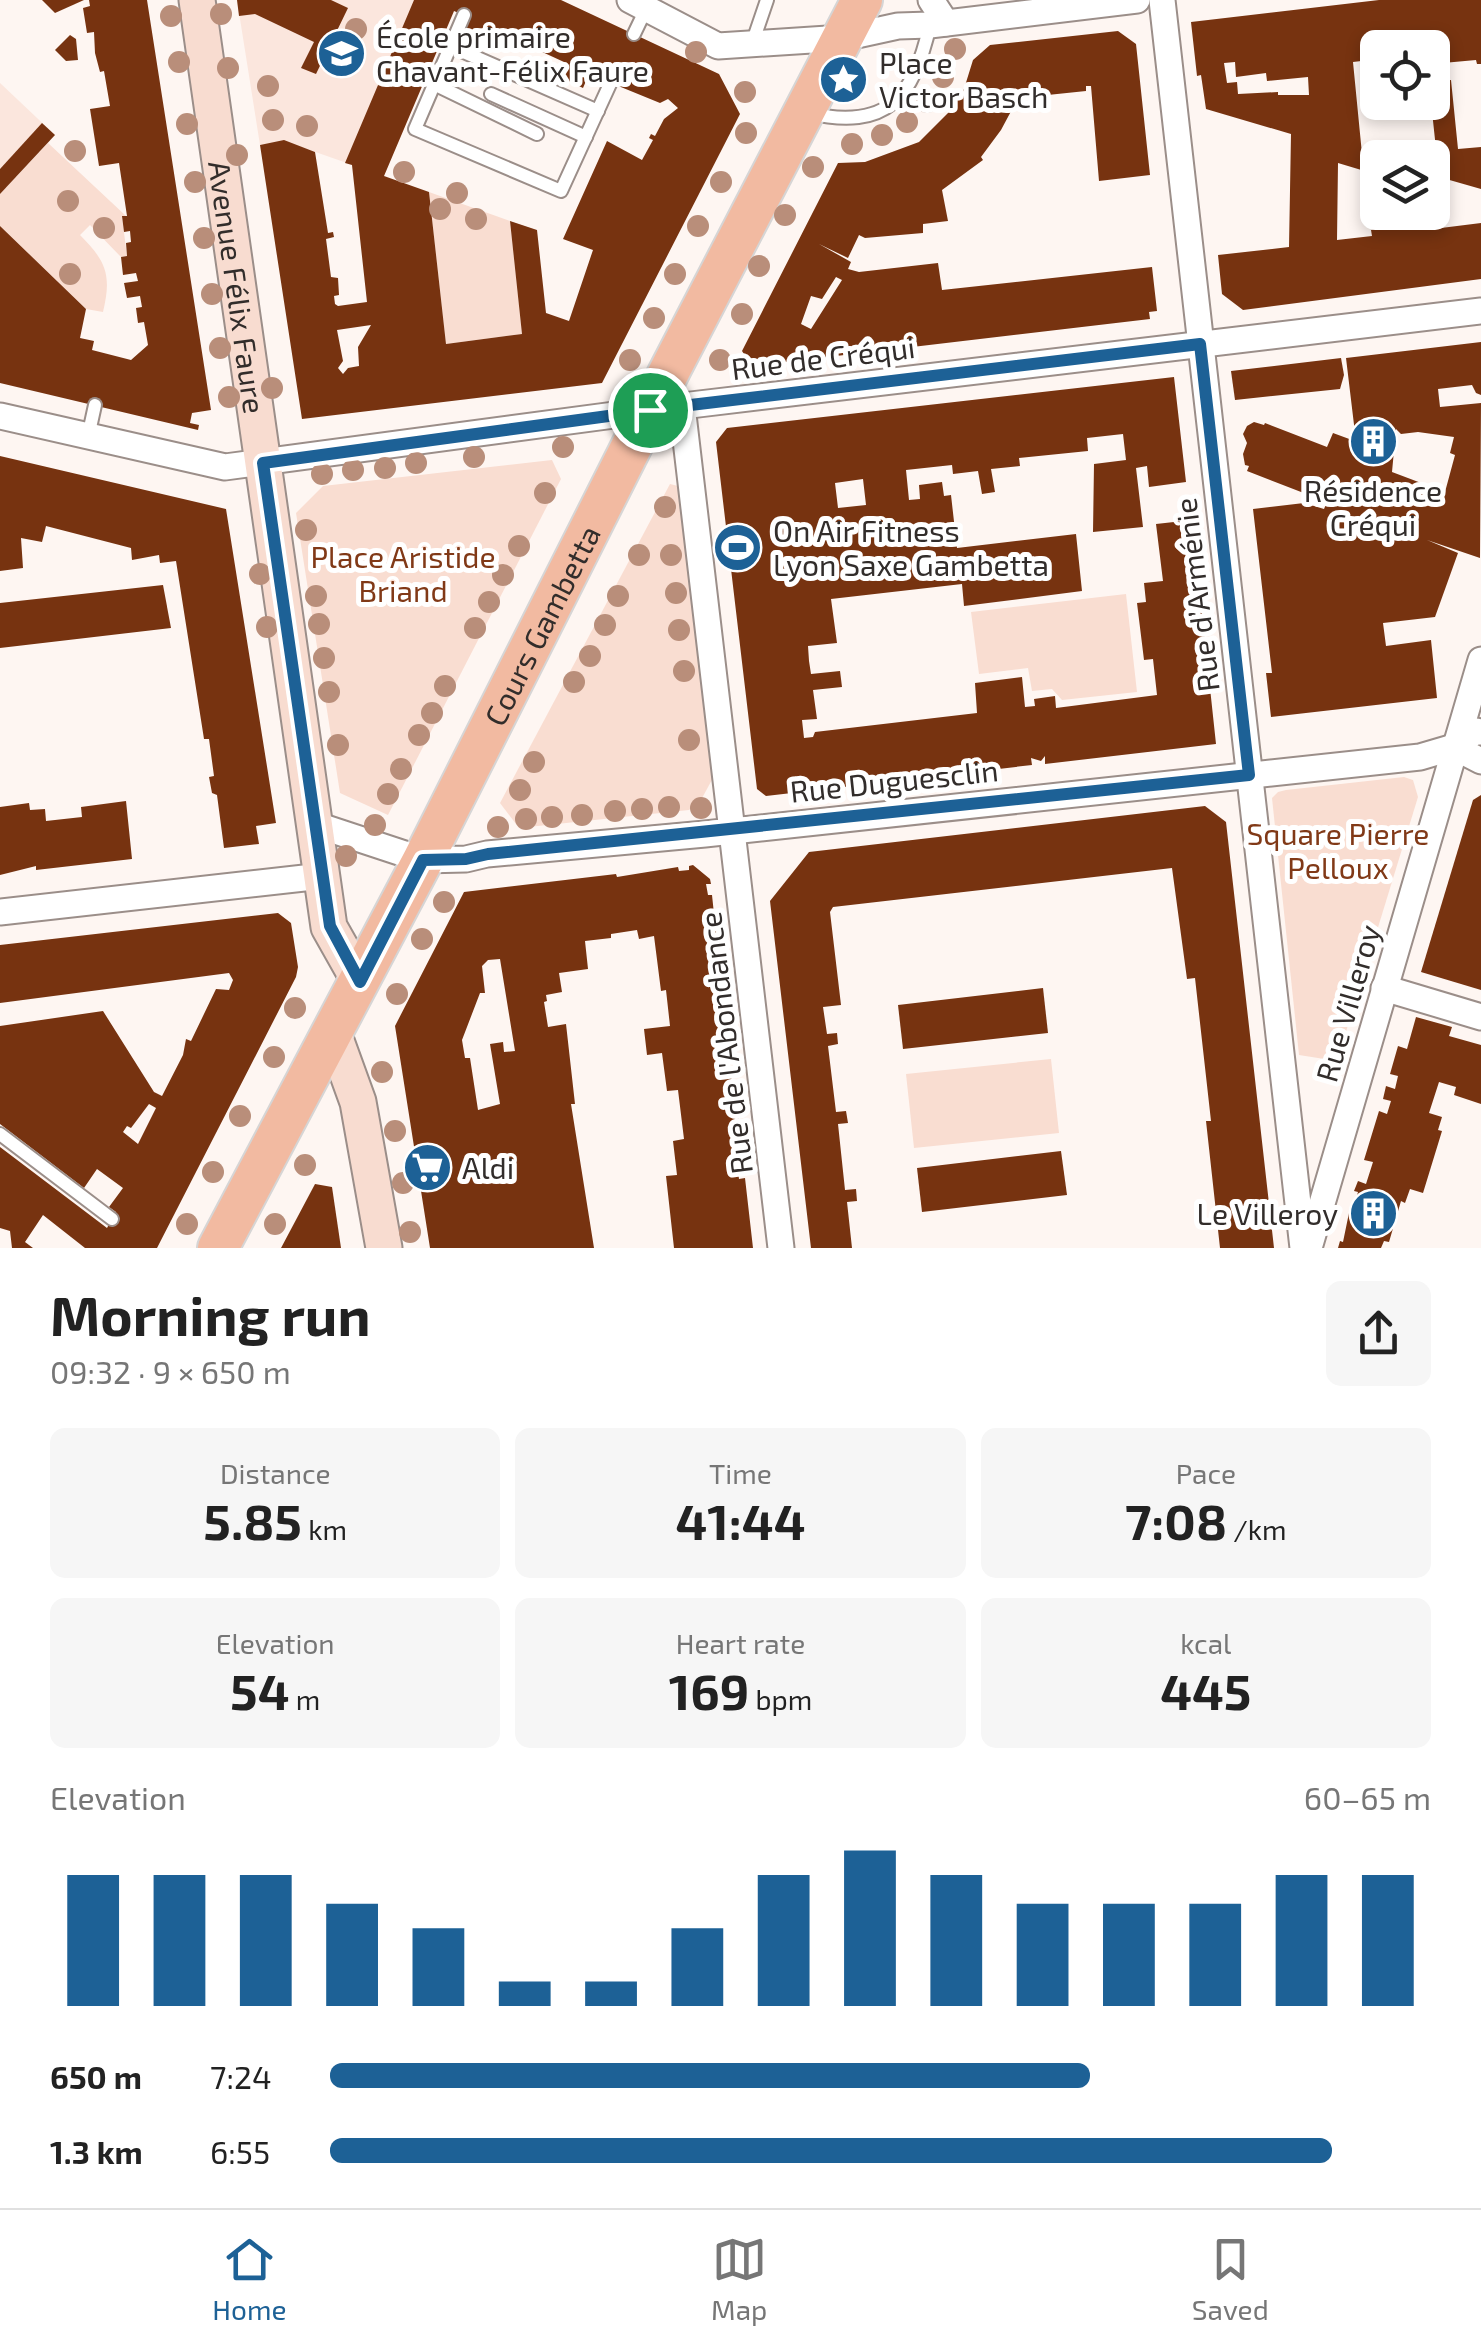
<!DOCTYPE html>
<meta charset="utf-8">
<style>
:root{--surface:#fff;--page:#f6f6f6;--text:#222;--muted:#767676;--line:#e0e0e0;--accent:#1d6196}
body{margin:0;font-family:"Exo 2",sans-serif;background:var(--page);color:var(--text);height:100vh;display:flex;flex-direction:column;font-size:38px;white-space:nowrap}
*{box-sizing:border-box;margin:0}
p{font-size:32px;color:var(--muted)}
.icon{flex:none;width:55px;height:55px;fill:none;stroke:currentColor;stroke-width:2;stroke-linecap:round;stroke-linejoin:round}
.map{position:relative;height:1248px;overflow:hidden}
.details{display:flex;flex-direction:column;background:var(--surface);flex:1}
.details>*{flex:none}
.fabs{position:absolute;left:1360px;top:30px;display:grid;gap:20px}
.fabs a{display:grid;place-items:center;width:90px;height:90px;border-radius:15px;background:var(--surface);box-shadow:0 5px 15px #0003;font-size:50px}
.pin{position:absolute;display:grid;place-items:center;width:85px;height:85px;color:#fff;margin:-42px;border:5px solid #fff;border-radius:50%;box-shadow:0 2px 10px #0007}
.round{display:grid;place-items:center;flex:none;width:105px;height:105px;border-radius:15px;background:var(--page)}
.summary{display:flex;align-items:center;justify-content:space-between;height:170px;padding:0 50px}
h1{font-size:55px;font-weight:700;line-height:75px}
.metrics{display:grid;grid-template-columns:repeat(3,1fr);gap:15px;height:170px;padding:10px 50px}
.metrics div{display:grid;align-content:center;border-radius:15px;background:var(--page);text-align:center}
.metrics b{font-size:50px;font-weight:700}
.metrics small{font-size:28px;font-weight:400}
.metrics p{font-size:28px}
.chart{height:280px;padding:20px 50px}
.chart p{display:flex;justify-content:space-between}
.chart svg{width:100%;height:180px;margin-top:10px;stroke:var(--accent);stroke-width:6}
ul{padding:0 50px;list-style:none;font-size:32px}
li{display:grid;grid-template-columns:160px 120px 1fr;align-items:center;height:75px}
li i{height:25px;border-radius:12px;background:var(--accent)}
.dock{display:flex;justify-content:space-around;align-items:center;height:140px;border-top:2px solid var(--line);background:var(--surface);font-size:28px;color:var(--muted)}
.dock a{display:grid;justify-items:center;gap:5px}
.dock .selected{color:var(--accent)}
.map>svg:first-child{display:block}
.built{fill:#fbe6dd}
.green{fill:#f9ddd1}
.building{fill:#773310;fill-rule:evenodd}
.lines{fill:none;stroke-linecap:round;stroke-linejoin:round}
.lane-casing{stroke:#9b8e89;stroke-width:16}
.street-casing{stroke:#9b8e89;stroke-width:29}
.secondary-casing{stroke:#9b8e89;stroke-width:39}
.primary-casing{stroke:#d6d5d5;stroke-width:44}
.lane{stroke:#fff;stroke-width:12}
.street{stroke:#fff;stroke-width:25}
.secondary{stroke:#f8dcd0;stroke-width:35}
.primary{stroke:#f2baa1;stroke-width:40}
.tree{fill:#b98e7a}
.route-casing{stroke:#fff;stroke-width:20}
.route{stroke:#1d6196;stroke-width:12}
.labels{text-anchor:middle;dominant-baseline:central;stroke-width:10;stroke-linejoin:round;paint-order:stroke}
.poi-label{font-size:30px;fill:#322d2b;stroke:#fff;text-anchor:start}
.street-label{font-size:30px;fill:#322d2b;stroke:#fff}
.park-label{font-size:30px;fill:#813917;stroke:#fff}
</style>
<div class="map">
<svg width="1481" height="1248" viewBox="0 0 1481 1248">
<rect width="100%" height="100%" fill="#fef6f2"/>
<g class="built">
<polygon points="237,0 459,0 384,176 284,141 260,145"/>
<polygon points="0,83 55,135 0,194"/>
</g>
<g class="green">
<path d="M48 143 126 216 122 217 127 256 121 257 90 225 80 235C106 261 112 275 103 312L86 309 0 226V194Z"/>
<polygon points="429,192 510,221 522,334 446,344"/>
<polygon points="552,460 561,479 388,815 340,793 296,513 323,486"/>
<polygon points="670,484 678,486 714,776 701,800 689,810 519,828 500,803"/>
<polygon points="1126,594 1137,692 1062,700 1052,689 1032,691 1028,668 979,674 971,612"/>
<polygon points="1404,777 1413,780 1418,797 1337,1061 1299,1055 1272,798 1278,792 1286,790"/>
<polygon points="1051,1059 1059,1133 914,1148 906,1074"/>
</g>
<g class="building">
<polygon points="42,0 84,0 55,13"/>
<polygon points="89,0 147,0 211,410 192,413 190,423 199,425 198,430 0,383 0,226 86,309 80,338 94,341 92,350 131,360 148,345 144,322 138,323 136,308 142,307 140,296 127,298 124,283 138,281 136,273 123,275 121,257 127,256 126,243 131,242 130,231 124,232 122,216 127,216 119,163 99,166 90,109 110,106 104,71 100,72 95,53 94,32 87,33 83,8 90,6"/>
<polygon points="237,0 331,0 348,8 316,74 301,68 314,42 255,14 239,16"/>
<path d="M414 0H561L719 74 740 114 602 383 302 419 260 145 284 140 315 152 328 233 333 232 334 237 326 239 331 277 338 278 339 295 334 296 335 304 338 306 367 302 352 165 345 163ZM454 11 468 17 461 31 479 40 486 26 564 62 558 76 583 88 589 74 660 103 668 99 678 108 664 119 655 136 651 134 649 138 653 140 642 160 607 141 563 239 593 250 569 321 546 313 537 230 510 221 522 334 446 344 429 192 384 176ZM371 325 358 347 359 366 348 368 343 374 338 368 343 361 337 330Z"/>
<path d="M1379 0H1481V64H1477L1476 60 1432 64V48H1378V59L1353 62 1362 154 1378 159V175L1338 163 1337 240 1372 236 1371 230 1425 223V230L1481 223V279L1243 310 1222 294 1218 255 1289 247 1291 134 1206 109 1201 75 1197 76 1191 22ZM1235 62 1236 77 1266 73 1267 81 1308 77 1309 95H1278V92L1238 94 1237 82 1227 83 1224 63Z"/>
<path d="M1118 31 1136 44 1150 175 1099 181 1091 86H1086V91L1038 96 1037 88 1023 89 1001 130 981 157 983 160 942 190 948 221 923 224V233L865 238 859 235 848 258 819 244 851 262 848 269 859 272 938 263 942 290 1152 267 1157 311 1149 312 1150 319 752 366 742 351 838 163 865 162 919 142 951 110 964 89 973 60 990 45ZM836 277 842 280 811 329 801 324 811 296 822 299Z"/>
<polygon points="70,35 76,39 78,60 66,61 55,50"/>
<polygon points="1451,80 1458,149 1481,147 1481,189 1439,177 1431,102 1432,82"/>
<polygon points="42,123 55,135 0,194 0,169"/>
<path d="M1481 342V395L1476 393 1472 385 1438 389 1440 407 1481 403 1480 558 1427 540 1458 553 1435 617 1383 623 1386 646 1431 640 1437 698 1271 717 1266 673H1272L1253 509 1304 503 1324 509 1327 502 1247 471 1249 466 1245 465 1243 454 1247 443 1243 434 1247 426 1254 422 1264 425 1265 423 1327 447 1333 433 1352 440 1355 433 1346 358ZM1396 429 1401 434 1418 432 1454 437 1450 453 1455 455 1445 492 1392 472Z"/>
<polygon points="1341,358 1344,375 1340,389 1235,400 1231,371"/>
<path d="M1174 377 1186 482 1149 487 1147 466 1136 468 1143 527 1093 532 1094 464 1126 460 1123 434 1087 438 1088 451 1019 458 1020 466 991 469 995 492 982 494 978 471 953 474 952 465 906 470 909 500 920 499 919 485 942 482 944 496 951 495 957 548 1076 534 1082 591 964 606 962 584 831 599 837 643 808 646 809 661 811 674 840 671 842 687 813 690 817 719 802 720 804 738 813 737 815 732 977 713 975 683 1022 677 1025 707 1035 706 1034 699 1055 696 1056 708 1157 695 1153 659 1144 660 1137 603 1146 602 1144 583 1163 581 1156 524 1192 520 1216 744 1045 764V756L1041 761 1031 758 1032 765 766 796 757 789 716 442 727 428ZM863 479 866 505 838 508 835 483Z"/>
<polygon points="0,456 226,509 276,823 256,826 259,844 224,848 217,795 212,793 209,777 214,776 209,739 204,739 176,561 160,563 159,555 132,560 131,548 46,526 42,542 21,538 23,568 0,571"/>
<polygon points="163,585 171,628 0,648 0,603"/>
<polygon points="1481,795 1481,990 1421,972 1473,800"/>
<polygon points="126,801 132,859 36,870 36,866 0,875 0,807 29,803 30,810 45,809 46,821 82,817 81,807"/>
<polygon points="1205,806 1226,822 1274,1248 1220,1248 1206,1121 1211,1121 1195,978 1187,979 1172,868 833,907 830,912 841,1005 823,1007 827,1034 837,1033 838,1044 828,1046 836,1112 846,1111 848,1123 838,1124 845,1190 856,1189 857,1201 847,1202 852,1248 811,1248 770,901 809,852"/>
<path d="M693 865 710 879 711 884H706L708 895H712L733 1094H736L743 1163 737 1164 739 1179 745 1178 753 1248H674L666 1176 677 1175 673 1141 684 1139 678 1090 667 1091 662 1053 647 1055 644 1029 670 1026 666 990 661 991 654 936 639 939 637 930 611 934V938L585 941 588 969 559 973 562 992 546 995 547 1001 544 1002 548 1027 566 1024 575 1104H571L594 1248H430L395 1026 464 892 616 874 617 877 678 867 679 871 689 870V866ZM500 959 515 1051 504 1052 503 1042 490 1044 500 1104 478 1110 470 1058H465L462 1040 480 993H485L482 966 488 960Z"/>
<path d="M278 913 291 923 298 967 296 977 157 1248H85L43 1215 25 1242 33 1248H12L10 1231 0 1228V1147L107 1228 116 1212 109 1207 123 1188 97 1169 84 1188 0 1124V1026L103 1011 154 1092 162 1096 183 1055 186 1039 191 1041 216 989 229 990 233 980 229 973 0 1003V945ZM149 1104 156 1108 138 1144 123 1132 127 1126 131 1128Z"/>
<polygon points="1043,988 1048,1033 903,1049 898,1005"/>
<polygon points="1416,1017 1452,1027 1449,1036 1481,1045 1481,1104 1454,1095 1456,1087 1439,1082 1429,1113 1442,1117 1438,1130 1442,1131 1423,1193 1410,1189 1405,1203 1401,1201 1389,1242 1384,1241 1381,1248 1338,1248 1340,1241 1343,1242 1350,1208 1353,1209 1358,1192 1354,1191 1358,1181 1366,1184 1373,1162 1364,1160 1379,1111 1387,1114 1391,1101 1383,1099 1386,1086 1395,1089 1398,1076 1390,1074 1398,1046 1407,1049"/>
<polygon points="1061,1151 1067,1195 922,1212 917,1168"/>
<polygon points="315,1184 332,1187 341,1248 281,1248"/>
</g>
<g class="lines">
<defs>
<g id="lane">
<polyline points="464,15 415,129 561,191 610,84"/>
<polyline points="634,34 647,7"/>
<polyline points="752,44 767,0"/>
<polyline points="450,46 598,111"/>
<polyline points="434,84 537,134"/>
<polyline points="491,94 586,137"/>
<path d="M808 113C888 131 913 98 930 25"/>
<polyline points="88,437 95,405"/>
<polyline points="0,1134 112,1219"/>
</g>
<g id="street">
<polyline points="630,0 718,46 843,38 898,26 930,25 1137,0"/>
<polyline points="931,0 946,23"/>
<polyline points="1162,0 1303,1248"/>
<polyline points="682,406 781,1248"/>
<polyline points="0,416 225,467 682,406 1481,311"/>
<polyline points="1454,747 1481,761"/>
<polyline points="317,825 423,860 466,859 487,854 705,834 1420,757 1454,747 1476,731 1481,732"/>
<polyline points="0,912 322,876"/>
<polyline points="1384,988 1481,1017"/>
<polyline points="1309,1248 1481,660"/>
</g>
<g id="secondary">
<path id="s1" d="M197 0 329 927 360 982"/>
<polyline points="333,1033 358,1102 384,1248"/>
</g>
<g id="primary">
<path id="s2" d="M218 1248 423 860 671 368 862 0"/>
</g>
</defs>
<use href="#lane" class="lane-casing"/>
<use href="#street" class="street-casing"/>
<use href="#secondary" class="secondary-casing"/>
<use href="#primary" class="primary-casing"/>
<use href="#lane" class="lane"/>
<use href="#street" class="street"/>
<use href="#secondary" class="secondary"/>
<use href="#primary" class="primary"/>
</g>
<g class="tree">
<circle cx="221" cy="14" r="11"/>
<circle cx="171" cy="16" r="11"/>
<circle cx="356" cy="29" r="11"/>
<circle cx="955" cy="49" r="11"/>
<circle cx="696" cy="52" r="11"/>
<circle cx="179" cy="62" r="11"/>
<circle cx="334" cy="64" r="11"/>
<circle cx="228" cy="68" r="11"/>
<circle cx="943" cy="77" r="11"/>
<circle cx="268" cy="86" r="11"/>
<circle cx="745" cy="92" r="11"/>
<circle cx="927" cy="102" r="11"/>
<circle cx="273" cy="120" r="11"/>
<circle cx="907" cy="122" r="11"/>
<circle cx="187" cy="124" r="11"/>
<circle cx="307" cy="126" r="11"/>
<circle cx="746" cy="133" r="11"/>
<circle cx="882" cy="135" r="11"/>
<circle cx="852" cy="144" r="11"/>
<circle cx="75" cy="151" r="11"/>
<circle cx="237" cy="155" r="11"/>
<circle cx="813" cy="167" r="11"/>
<circle cx="404" cy="172" r="11"/>
<circle cx="195" cy="182" r="11"/>
<circle cx="721" cy="182" r="11"/>
<circle cx="457" cy="193" r="11"/>
<circle cx="68" cy="201" r="11"/>
<circle cx="440" cy="209" r="11"/>
<circle cx="785" cy="215" r="11"/>
<circle cx="476" cy="219" r="11"/>
<circle cx="698" cy="226" r="11"/>
<circle cx="104" cy="228" r="11"/>
<circle cx="204" cy="238" r="11"/>
<circle cx="759" cy="266" r="11"/>
<circle cx="70" cy="274" r="11"/>
<circle cx="675" cy="274" r="11"/>
<circle cx="212" cy="294" r="11"/>
<circle cx="742" cy="314" r="11"/>
<circle cx="654" cy="318" r="11"/>
<circle cx="220" cy="348" r="11"/>
<circle cx="630" cy="360" r="11"/>
<circle cx="720" cy="360" r="11"/>
<circle cx="272" cy="388" r="11"/>
<circle cx="229" cy="397" r="11"/>
<circle cx="563" cy="447" r="11"/>
<circle cx="474" cy="457" r="11"/>
<circle cx="416" cy="463" r="11"/>
<circle cx="385" cy="468" r="11"/>
<circle cx="353" cy="470" r="11"/>
<circle cx="322" cy="474" r="11"/>
<circle cx="545" cy="493" r="11"/>
<circle cx="665" cy="507" r="11"/>
<circle cx="306" cy="530" r="11"/>
<circle cx="519" cy="546" r="11"/>
<circle cx="639" cy="555" r="11"/>
<circle cx="671" cy="555" r="11"/>
<circle cx="260" cy="574" r="11"/>
<circle cx="503" cy="575" r="11"/>
<circle cx="676" cy="593" r="11"/>
<circle cx="316" cy="596" r="11"/>
<circle cx="618" cy="596" r="11"/>
<circle cx="489" cy="602" r="11"/>
<circle cx="319" cy="624" r="11"/>
<circle cx="605" cy="625" r="11"/>
<circle cx="267" cy="627" r="11"/>
<circle cx="475" cy="628" r="11"/>
<circle cx="679" cy="630" r="11"/>
<circle cx="590" cy="656" r="11"/>
<circle cx="324" cy="658" r="11"/>
<circle cx="684" cy="671" r="11"/>
<circle cx="574" cy="682" r="11"/>
<circle cx="445" cy="686" r="11"/>
<circle cx="329" cy="692" r="11"/>
<circle cx="432" cy="713" r="11"/>
<circle cx="419" cy="735" r="11"/>
<circle cx="689" cy="740" r="11"/>
<circle cx="338" cy="745" r="11"/>
<circle cx="534" cy="762" r="11"/>
<circle cx="401" cy="769" r="11"/>
<circle cx="520" cy="790" r="11"/>
<circle cx="388" cy="794" r="11"/>
<circle cx="669" cy="807" r="11"/>
<circle cx="701" cy="808" r="11"/>
<circle cx="642" cy="809" r="11"/>
<circle cx="615" cy="811" r="11"/>
<circle cx="582" cy="815" r="11"/>
<circle cx="552" cy="817" r="11"/>
<circle cx="526" cy="819" r="11"/>
<circle cx="375" cy="825" r="11"/>
<circle cx="498" cy="827" r="11"/>
<circle cx="346" cy="856" r="11"/>
<circle cx="444" cy="902" r="11"/>
<circle cx="422" cy="939" r="11"/>
<circle cx="397" cy="994" r="11"/>
<circle cx="295" cy="1008" r="11"/>
<circle cx="274" cy="1057" r="11"/>
<circle cx="382" cy="1072" r="11"/>
<circle cx="240" cy="1116" r="11"/>
<circle cx="395" cy="1131" r="11"/>
<circle cx="305" cy="1165" r="11"/>
<circle cx="213" cy="1172" r="11"/>
<circle cx="403" cy="1183" r="11"/>
<circle cx="187" cy="1224" r="11"/>
<circle cx="275" cy="1224" r="11"/>
<circle cx="410" cy="1232" r="11"/>
</g>
<g class="lines">
<defs>
<polygon id="route" points="1200,344 1249,775 488,854 466,859 423,860 360,982 330,926 263,463 682,406"/>
</defs>
<use href="#route" class="route-casing"/>
<use href="#route" class="route"/>
</g>
<defs>
<symbol id="school-disc" viewBox="-11 -11 22 22"><circle r="9.5" fill="#1d6196" stroke="#fff"/><path d="M0-5L7-2L0 1L-7-2ZM-4 1L0 2.5L4 1V4Q0 6-4 4Z" fill="#fff"/></symbol>
<symbol id="sight-disc" viewBox="-11 -11 22 22"><circle r="9.5" fill="#1d6196" stroke="#fff"/><path d="M0-6L1.8-2.2L6-1.7L2.9 1.2L3.7 5.4L0 3.3L-3.7 5.4L-2.9 1.2L-6-1.7L-1.8-2.2Z" fill="#fff"/></symbol>
<symbol id="building-disc" viewBox="-11 -11 22 22"><circle r="9.5" fill="#1d6196" stroke="#fff"/><path d="M-4-6H4V6H1V3H-1V6H-4ZM-2.5-4.3h1.7v1.8h-1.7ZM.8-4.3h1.7v1.8H.8ZM-2.5-1h1.7V.8h-1.7ZM.8-1h1.7V.8H.8Z" fill="#fff"/></symbol>
<symbol id="stadium-disc" viewBox="-11 -11 22 22"><circle r="9.5" fill="#1d6196" stroke="#fff"/><path d="M0-5a6.5 5 0 1 0 0 10a6.5 5 0 1 0 0-10ZM-3.5-1.8h7v3.6h-7Z" fill="#fff"/></symbol>
<symbol id="supermarket-disc" viewBox="-11 -11 22 22"><circle r="9.5" fill="#1d6196" stroke="#fff"/><path d="M-6-5.5h2.5l.6 2H6L4.5 2H-2.5L-4.4-4H-6ZM-1.5 3.2a1.3 1.3 0 1 0 .1 0ZM3 3.2a1.3 1.3 0 1 0 .1 0Z" fill="#fff"/></symbol>
</defs>
<g fill-rule="evenodd">
<use href="#school-disc" x="314" y="26" width="55" height="55"/>
<use href="#sight-disc" x="816" y="52" width="55" height="55"/>
<use href="#building-disc" x="1346" y="414" width="55" height="55"/>
<use href="#stadium-disc" x="710" y="520" width="55" height="55"/>
<use href="#supermarket-disc" x="400" y="1140" width="55" height="55"/>
<use href="#building-disc" x="1346" y="1186" width="55" height="55"/>
</g>
<g class="labels">
<g class="poi-label">
<text x="376" y="36">École primaire<tspan x="376" dy="34">Chavant-Félix Faure</tspan></text>
<text x="879" y="62">Place<tspan x="879" dy="34">Victor Basch</tspan></text>
<text x="1373" y="490" text-anchor="middle">Résidence<tspan x="1373" dy="34">Créqui</tspan></text>
<text x="773" y="530">On Air Fitness<tspan x="773" dy="34">Lyon Saxe Gambetta</tspan></text>
<text x="462" y="1167">Aldi</text>
<text x="1338" y="1213" text-anchor="end">Le Villeroy</text>
</g>
<g class="street-label">
<text stroke="none"><textPath href="#s1" startOffset="290">Avenue Félix Faure</textPath></text>
<text transform="translate(823 357) rotate(-7)">Rue de Créqui</text>
<text transform="translate(1196 595) rotate(-97)">Rue d’Arménie</text>
<text stroke="none"><textPath href="#s2" startOffset="702">Cours Gambetta</textPath></text>
<text transform="translate(894 780) rotate(-6)">Rue Duguesclin</text>
<text transform="translate(1347 1003) rotate(-74)">Rue Villeroy</text>
<text transform="translate(725 1043) rotate(-97)">Rue de l'Abondance</text>
</g>
<g class="park-label">
<text x="403" y="556">Place Aristide<tspan x="403" dy="34">Briand</tspan></text>
<text x="1338" y="833">Square Pierre<tspan x="1338" dy="34">Pelloux</tspan></text>
</g>
</g>
</svg>
<div class="fabs">
<a><svg class="icon" aria-label="locate" viewBox="0 0 24 24"><circle cx="12" cy="12" r="6"/><path d="M12 2v4M12 18v4M2 12h4M18 12h4"/></svg></a>
<a><svg class="icon" aria-label="layers" viewBox="0 0 24 24"><path d="M12 4l9 5-9 5-9-5zM3 14l9 5 9-5"/></svg></a>
</div>
<div class="pin" style="left:650px;top:410px;background:#1e9e55"><svg class="icon" aria-label="arrive" viewBox="0 0 24 24"><path d="M6 21V4h12l-3 4 3 4H6"/></svg></div>
</div>
<section class="details">
<div class="summary"><div><h1>Morning run</h1><p>09:32 · 9 × 650 m</p></div><a class="round"><svg class="icon" aria-label="share" viewBox="0 0 24 24"><path d="M12 15V3M7 8l5-5 5 5M5 13v7h14v-7"/></svg></a></div>
<div class="metrics">
<div><p>Distance</p><b>5.85<small> km</small></b></div>
<div><p>Time</p><b>41:44</b></div>
<div><p>Pace</p><b>7:08<small> /km</small></b></div>
</div>
<div class="metrics">
<div><p>Elevation</p><b>54<small> m</small></b></div>
<div><p>Heart rate</p><b>169<small> bpm</small></b></div>
<div><p>kcal</p><b>445</b></div>
</div>
<div class="chart"><p><span>Elevation</span>60–65 m</p>
<svg viewBox="0 0 160 44" preserveAspectRatio="none"><path d="M5 44V12M15 44V12M25 44V12M35 44V19M45 44V25M55 44V38M65 44V38M75 44V25M85 44V12M95 44V6M105 44V12M115 44V19M125 44V19M135 44V19M145 44V12M155 44V12"/></svg>
</div>
<ul>
<li><b>650 m</b>7:24<i style="width:69%"></i></li>
<li><b>1.3 km</b>6:55<i style="width:91%"></i></li>
</ul>
</section>
<nav class="dock">
<a class="selected"><svg class="icon" aria-label="home" viewBox="0 0 24 24"><path d="M3 11l9-7 9 7M6 9v11h12V9"/></svg>Home</a>
<a><svg class="icon" aria-label="map" viewBox="0 0 24 24"><path d="M3 6l6-2 6 2 6-2v14l-6 2-6-2-6 2zM9 4v14M15 6v14"/></svg>Map</a>
<a><svg class="icon" aria-label="saved" viewBox="0 0 24 24"><path d="M7 4h10v16l-5-4-5 4z"/></svg>Saved</a>
</nav>
